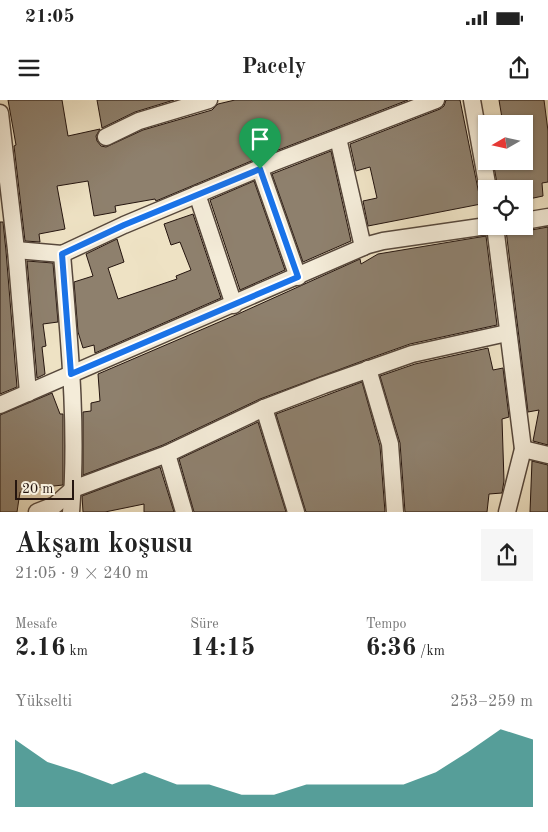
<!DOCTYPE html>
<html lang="tr">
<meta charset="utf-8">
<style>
:root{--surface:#fff;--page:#f6f6f6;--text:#222;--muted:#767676;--accent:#0f766e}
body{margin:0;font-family:"Old Standard TT",serif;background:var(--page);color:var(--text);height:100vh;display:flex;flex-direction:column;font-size:19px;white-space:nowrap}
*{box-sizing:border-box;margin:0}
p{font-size:16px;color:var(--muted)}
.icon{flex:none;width:28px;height:28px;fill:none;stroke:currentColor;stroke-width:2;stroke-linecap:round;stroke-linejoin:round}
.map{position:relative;height:412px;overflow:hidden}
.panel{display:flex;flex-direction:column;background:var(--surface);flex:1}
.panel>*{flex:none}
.needle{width:32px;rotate:261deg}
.tools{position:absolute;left:478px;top:15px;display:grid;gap:10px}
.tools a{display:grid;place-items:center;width:55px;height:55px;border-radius:0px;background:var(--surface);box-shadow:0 1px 4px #0004;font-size:25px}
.scale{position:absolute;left:15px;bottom:12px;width:59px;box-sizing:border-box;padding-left:5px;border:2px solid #25150f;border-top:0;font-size:14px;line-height:18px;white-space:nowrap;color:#25150f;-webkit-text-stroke:4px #f4ecd9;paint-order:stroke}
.pin{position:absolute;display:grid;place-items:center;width:42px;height:42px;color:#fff;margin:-51px -21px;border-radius:50% 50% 50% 0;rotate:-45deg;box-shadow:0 0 5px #0007}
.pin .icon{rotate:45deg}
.round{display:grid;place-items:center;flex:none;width:52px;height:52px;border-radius:0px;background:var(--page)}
.head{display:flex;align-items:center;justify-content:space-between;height:85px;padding:0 15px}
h1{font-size:28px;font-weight:600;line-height:38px}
.figures{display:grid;grid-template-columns:repeat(3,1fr);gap:8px;height:85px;padding:5px 15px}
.figures div{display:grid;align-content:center}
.figures b{font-size:25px;font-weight:600}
.figures small{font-size:14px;font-weight:400}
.figures p{font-size:14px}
.chart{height:140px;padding:10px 15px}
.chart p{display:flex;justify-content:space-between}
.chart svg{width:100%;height:90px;margin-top:5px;fill:var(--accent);opacity:.7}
.status{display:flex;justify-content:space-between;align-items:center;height:35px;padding:0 25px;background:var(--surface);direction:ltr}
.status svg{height:14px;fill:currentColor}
header{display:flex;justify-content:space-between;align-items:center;height:65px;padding:0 15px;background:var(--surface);font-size:22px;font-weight:600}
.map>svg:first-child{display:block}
.building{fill:#8e806d;stroke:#25150f}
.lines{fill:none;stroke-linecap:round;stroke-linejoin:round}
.minor-casing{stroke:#57483c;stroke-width:19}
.minor{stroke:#f4ecd9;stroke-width:16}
.route-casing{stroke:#fff;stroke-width:10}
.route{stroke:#1a73e8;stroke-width:6}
</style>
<div class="status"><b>21:05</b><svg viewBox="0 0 49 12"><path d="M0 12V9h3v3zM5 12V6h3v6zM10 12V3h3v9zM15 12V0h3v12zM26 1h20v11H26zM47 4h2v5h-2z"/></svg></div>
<header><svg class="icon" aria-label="menu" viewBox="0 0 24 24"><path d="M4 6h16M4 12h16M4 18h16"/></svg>Pacely<svg class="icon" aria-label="share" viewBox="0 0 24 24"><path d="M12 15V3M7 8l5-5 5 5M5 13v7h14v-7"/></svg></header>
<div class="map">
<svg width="548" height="412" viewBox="0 0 548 412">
<rect width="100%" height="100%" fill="#eee2c4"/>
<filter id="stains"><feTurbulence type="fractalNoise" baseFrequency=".004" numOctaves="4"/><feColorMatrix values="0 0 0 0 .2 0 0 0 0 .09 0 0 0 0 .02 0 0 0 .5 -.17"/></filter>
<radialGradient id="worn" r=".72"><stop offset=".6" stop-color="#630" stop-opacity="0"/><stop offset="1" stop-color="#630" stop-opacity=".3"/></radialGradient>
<g class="building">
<polygon points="8,0 62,0 68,36 100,29 96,36 97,41 101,46 106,47 143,30 212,10 218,4 235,0 408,0 268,54 156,101 155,99 115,106 116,112 94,116 88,81 57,86 65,129 39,134 40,142 25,141 14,46 16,45"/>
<polygon points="97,0 174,0 135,12 102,28"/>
<polygon points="446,0 460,0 481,104 368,126 363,101 377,98 370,67 356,71 350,44 440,9 444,6"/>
<polygon points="499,0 544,0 548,31 548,82 542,83 543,96 524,100 524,89 498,89 493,61 524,61 524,24 503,24"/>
<polygon points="331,51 351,141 303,162 272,74"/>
<polygon points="254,81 285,170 240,190 210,100"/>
<polygon points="193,114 221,198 95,253 94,245 83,248 78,232 74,182 93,176 86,154 117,139 124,162 108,168 118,199 177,179 176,176 191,170 180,142 171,145 164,124"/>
<polygon points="0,122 3,122 6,151 17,287 0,294"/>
<polygon points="548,127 548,345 533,341 539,310 528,312 506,130 519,129 526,131"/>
<polygon points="486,136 497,225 410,244 365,260 260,299 163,345 83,375 83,312 91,311 91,303 100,301 98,274 238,214 360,159 361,164 378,154"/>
<polygon points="27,161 53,163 58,222 43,224 46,246 42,247 45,274 37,278"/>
<polygon points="488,248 493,270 503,268 509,317 502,319 504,381 502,393 489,394 487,412 405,412 400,343 380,276 415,264"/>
<polygon points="362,282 380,346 385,412 306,412 276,314"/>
<polygon points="52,293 60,314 63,314 63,385 26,389 26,392 20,392 17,412 0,412 0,315"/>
<polygon points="258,322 286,412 194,412 179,359"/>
<polygon points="532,361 548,365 548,412 530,412"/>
<polygon points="160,367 174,412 144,412 144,404 105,412 83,412 82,396"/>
</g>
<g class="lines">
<defs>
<g id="minor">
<polyline points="472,0 488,89"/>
<polyline points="0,13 16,150 28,293"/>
<polyline points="106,37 139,21 209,0"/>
<polyline points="338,38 363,147"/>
<polyline points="260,69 298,177"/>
<polyline points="197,94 234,205"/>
<polyline points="524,121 548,117"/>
<polyline points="495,126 523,349 507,412"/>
<polyline points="16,150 62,154 124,125 272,63 436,0"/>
<path d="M62 154C69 239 78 326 71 412"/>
<polyline points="368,269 390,344 395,412"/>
<polyline points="0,305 368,145 383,141 487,126"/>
<polyline points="264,308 296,412"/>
<polyline points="523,349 548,355"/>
<polyline points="167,354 184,412"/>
<polyline points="37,412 55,405 73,389 167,354 264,308 324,285 412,254 507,233"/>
</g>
</defs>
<use href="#minor" class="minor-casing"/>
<use href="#minor" class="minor"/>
</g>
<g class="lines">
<defs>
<polygon id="route" points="260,69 298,177 71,274 62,154 124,125"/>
</defs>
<use href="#route" class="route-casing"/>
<use href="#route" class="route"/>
</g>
<rect width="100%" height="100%" filter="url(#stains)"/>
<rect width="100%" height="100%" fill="url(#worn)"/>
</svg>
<div class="tools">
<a><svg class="needle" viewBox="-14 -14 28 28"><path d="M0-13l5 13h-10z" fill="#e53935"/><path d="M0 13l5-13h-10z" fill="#767676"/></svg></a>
<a><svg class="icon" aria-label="locate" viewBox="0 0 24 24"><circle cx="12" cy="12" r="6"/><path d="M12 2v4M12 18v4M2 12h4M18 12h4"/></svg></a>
</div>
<div class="scale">20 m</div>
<div class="pin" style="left:260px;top:69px;background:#1e9e55"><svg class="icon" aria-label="arrive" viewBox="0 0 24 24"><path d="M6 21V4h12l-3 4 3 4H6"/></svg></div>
</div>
<section class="panel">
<div class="head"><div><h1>Akşam koşusu</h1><p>21:05 · 9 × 240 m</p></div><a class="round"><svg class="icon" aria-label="share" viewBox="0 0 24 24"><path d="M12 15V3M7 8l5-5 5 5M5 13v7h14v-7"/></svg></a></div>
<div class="figures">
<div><p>Mesafe</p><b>2.16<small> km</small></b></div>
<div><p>Süre</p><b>14:15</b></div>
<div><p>Tempo</p><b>6:36<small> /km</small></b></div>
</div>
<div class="chart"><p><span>Yükselti</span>253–259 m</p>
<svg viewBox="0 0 160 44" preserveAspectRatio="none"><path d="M0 44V11L10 22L20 27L30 33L40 27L50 33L60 33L70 38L80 38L90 33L100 33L110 33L120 33L130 27L140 17L150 6L160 11V44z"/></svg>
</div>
</section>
